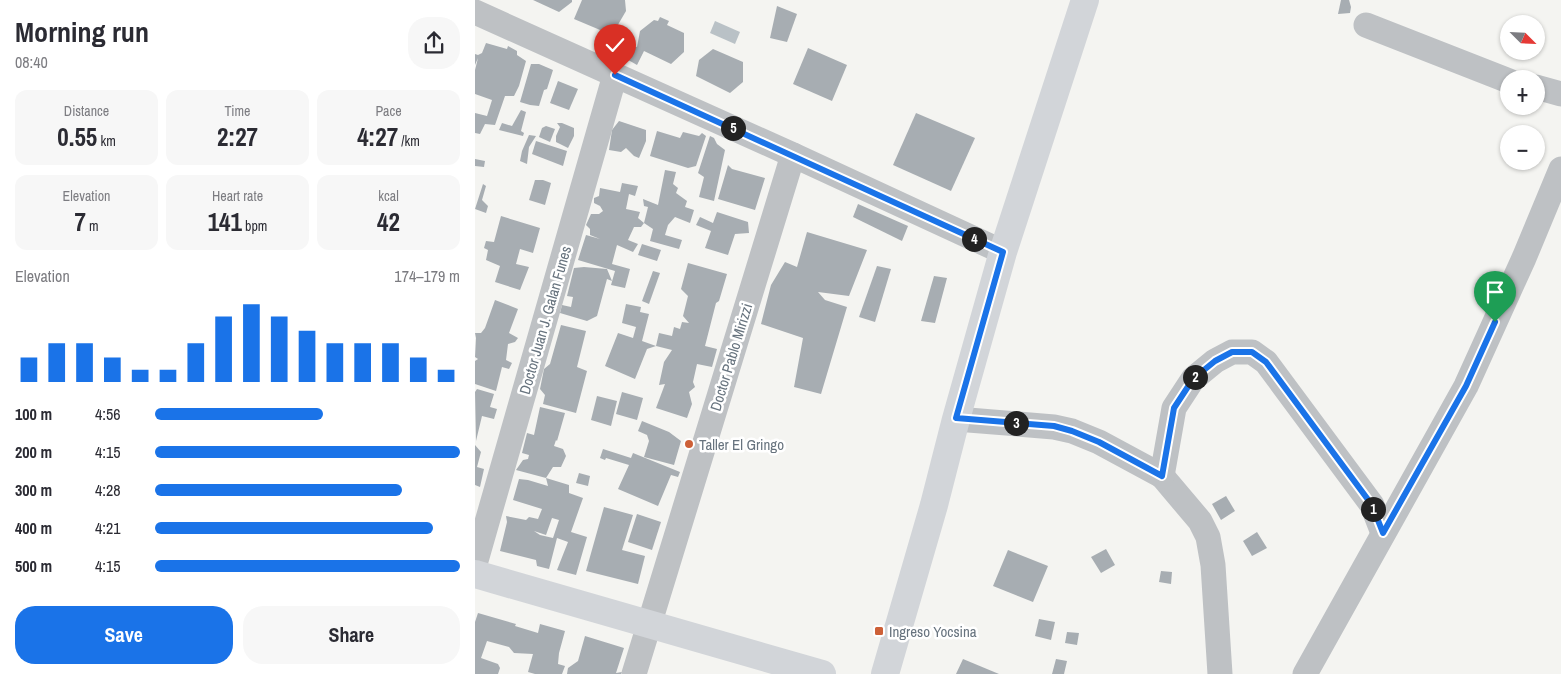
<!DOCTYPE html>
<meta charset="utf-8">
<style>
:root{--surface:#fff;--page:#f7f7f7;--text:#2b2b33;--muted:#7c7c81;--accent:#1a73e8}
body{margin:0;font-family:"Archivo Narrow",sans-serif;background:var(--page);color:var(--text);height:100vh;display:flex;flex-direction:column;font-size:19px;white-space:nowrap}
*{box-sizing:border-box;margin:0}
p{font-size:16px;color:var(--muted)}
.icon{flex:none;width:28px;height:28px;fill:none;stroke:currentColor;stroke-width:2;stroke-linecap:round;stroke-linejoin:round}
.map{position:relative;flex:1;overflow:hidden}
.panel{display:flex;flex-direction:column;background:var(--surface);width:475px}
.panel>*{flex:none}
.needle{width:32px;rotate:114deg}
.fabs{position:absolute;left:1025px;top:15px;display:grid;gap:10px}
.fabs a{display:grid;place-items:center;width:45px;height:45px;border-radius:50%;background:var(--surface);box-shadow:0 1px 4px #0004;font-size:25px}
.pin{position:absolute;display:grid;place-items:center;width:42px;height:42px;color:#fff;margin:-51px -21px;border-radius:50% 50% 50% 0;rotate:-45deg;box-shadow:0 0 5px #0007}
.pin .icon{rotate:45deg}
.km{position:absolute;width:25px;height:25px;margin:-12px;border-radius:50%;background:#222;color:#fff;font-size:14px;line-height:25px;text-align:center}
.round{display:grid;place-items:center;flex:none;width:52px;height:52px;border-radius:20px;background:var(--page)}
.headline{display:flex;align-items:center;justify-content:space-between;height:85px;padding:0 15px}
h1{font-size:28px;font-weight:700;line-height:38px}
.stats{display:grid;grid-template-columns:repeat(3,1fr);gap:8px;height:85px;padding:5px 15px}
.stats div{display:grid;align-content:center;border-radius:12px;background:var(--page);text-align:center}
.stats b{font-size:25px;font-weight:700}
.stats small{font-size:14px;font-weight:400}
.stats p{font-size:14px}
.chart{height:140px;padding:10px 15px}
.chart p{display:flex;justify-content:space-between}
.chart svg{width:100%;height:90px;margin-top:5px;stroke:var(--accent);stroke-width:6}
.cta{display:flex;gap:10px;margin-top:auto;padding:10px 15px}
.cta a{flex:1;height:58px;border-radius:20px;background:var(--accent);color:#fff;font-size:20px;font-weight:700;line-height:58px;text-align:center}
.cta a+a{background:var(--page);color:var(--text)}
ul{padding:0 15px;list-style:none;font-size:16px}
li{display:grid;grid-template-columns:80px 60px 1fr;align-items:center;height:38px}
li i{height:12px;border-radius:6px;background:var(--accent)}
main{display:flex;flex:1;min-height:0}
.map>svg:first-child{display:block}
.water{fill:#b9c1c6}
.building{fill:#a7adb2;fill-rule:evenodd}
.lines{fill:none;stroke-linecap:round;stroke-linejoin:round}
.minor{stroke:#bec1c4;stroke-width:25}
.major{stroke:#d2d5d9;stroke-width:28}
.route-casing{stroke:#fff;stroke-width:10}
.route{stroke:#1a73e8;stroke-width:6}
.poi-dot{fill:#cd6037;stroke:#fff;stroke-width:2}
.labels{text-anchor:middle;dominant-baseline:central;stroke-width:5;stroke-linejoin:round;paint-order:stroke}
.street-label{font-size:15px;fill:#67737e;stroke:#fff}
.poi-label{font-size:15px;fill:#67737e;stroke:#fff;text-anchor:start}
</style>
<main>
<section class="panel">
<div class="headline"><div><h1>Morning run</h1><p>08:40</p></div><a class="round"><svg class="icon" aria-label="share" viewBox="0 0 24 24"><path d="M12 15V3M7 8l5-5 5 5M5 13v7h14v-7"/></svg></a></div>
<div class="stats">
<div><p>Distance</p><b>0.55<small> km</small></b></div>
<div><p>Time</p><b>2:27</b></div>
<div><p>Pace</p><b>4:27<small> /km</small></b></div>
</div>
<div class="stats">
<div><p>Elevation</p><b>7<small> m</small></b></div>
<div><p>Heart rate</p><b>141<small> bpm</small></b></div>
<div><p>kcal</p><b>42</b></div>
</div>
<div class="chart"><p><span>Elevation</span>174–179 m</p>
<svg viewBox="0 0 160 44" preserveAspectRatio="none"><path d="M5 44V32M15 44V25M25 44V25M35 44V32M45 44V38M55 44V38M65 44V25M75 44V12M85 44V6M95 44V12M105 44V19M115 44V25M125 44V25M135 44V25M145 44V32M155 44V38"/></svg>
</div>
<ul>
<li><b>100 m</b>4:56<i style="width:55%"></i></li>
<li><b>200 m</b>4:15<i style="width:100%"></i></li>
<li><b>300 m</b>4:28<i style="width:81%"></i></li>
<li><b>400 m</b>4:21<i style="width:91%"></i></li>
<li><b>500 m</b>4:15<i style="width:100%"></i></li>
</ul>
<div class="cta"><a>Save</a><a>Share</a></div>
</section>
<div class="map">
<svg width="1086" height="674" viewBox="0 0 1086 674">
<rect width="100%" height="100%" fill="#f4f4f1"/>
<polygon class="water" points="240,21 265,32 260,44 235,33"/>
<g class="building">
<polygon points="58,0 97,0 97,2 84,12"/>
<polygon points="107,0 150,0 151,11 137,35 99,19"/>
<polygon points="866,0 874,0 876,7 875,13 863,14"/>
<polygon points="302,6 322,14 312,42 295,38"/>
<polygon points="185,17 194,21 192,25 209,33 209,52 196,64 169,51 162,65 148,57 154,45 162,47 165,31 179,20 183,21"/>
<polygon points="11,43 32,49 33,46 42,51 42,55 51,61 44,86 39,96 30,96 20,125 10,124 5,134 0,133 0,113 12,116 17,100 0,94 0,70 3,58 0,65 0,54 3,55 7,53"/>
<polygon points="333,48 372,65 357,101 318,84"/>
<polygon points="238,49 268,62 268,82 255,93 221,76 224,60"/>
<polygon points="56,64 64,64 78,70 72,89 69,90 64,106 55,105 45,102"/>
<polygon points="83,81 103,89 94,110 75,103"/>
<polygon points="46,110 51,112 46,131 49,133 48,136 24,130 27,123 37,126"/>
<polygon points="441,113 500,138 476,191 418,165"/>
<polygon points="144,121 171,130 171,141 164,158 159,156 151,148 146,152 134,150 137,130"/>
<polygon points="82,123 87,123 99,128 99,136 93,148 81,142 81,136 85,127"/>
<polygon points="71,126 80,129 75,142 64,137 67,128"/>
<polygon points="182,131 205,138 208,132 224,136 227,133 231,136 221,166 213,168 175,156"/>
<polygon points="54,135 61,136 54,147 52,164 45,161 47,151"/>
<polygon points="235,136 239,138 242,144 250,150 239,201 224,197 229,177 223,173"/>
<polygon points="61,141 92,151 88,166 57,154"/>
<polygon points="0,159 10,161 9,167 0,166"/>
<polygon points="253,165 257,169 290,178 280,210 243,199"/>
<polygon points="190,170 201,172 198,184 203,188 201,193 212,201 210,207 219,210 215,223 200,217 193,225 190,235 207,240 204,249 175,241 178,229 169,223 173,207 169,206 168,199 183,205"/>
<polygon points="60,180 68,180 76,183 70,205 54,200"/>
<polygon points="147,183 163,186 160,196 154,194 151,209 165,212 163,218 169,223 166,227 159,227 153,240 163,244 158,252 142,245 137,264 155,269 150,288 136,285 140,271 103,260 111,235 125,239 115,235 115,229 111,225 116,214 124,214 128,211 125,206 119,203 119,198 124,196 125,188 145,192"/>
<polygon points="8,184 11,186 7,200 13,206 11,213 0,209"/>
<polygon points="383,204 433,226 427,241 378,217"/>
<polygon points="242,212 273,222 274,233 260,234 253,255 230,248 236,231 221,225 225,217 238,223"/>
<polygon points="26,216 65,228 58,253 45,249 41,264 54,267 45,290 20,282 25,266 11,260 13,250 9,248 11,241 19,242"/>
<polygon points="332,232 392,250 374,296 343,292 350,300 372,307 346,394 319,387 328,338 286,324 296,285 310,262 322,267"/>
<polygon points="167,244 186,250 182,261 163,255"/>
<polygon points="213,263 252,274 244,301 241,303 230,346 242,349 237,367 222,364 218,382 220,387 214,392 217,404 212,418 181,408 190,384 184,385 189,362 197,350 181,346 184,333 197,336 199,327 205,329 207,322 214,323 208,316 213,296 206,289"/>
<polygon points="402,266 416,269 400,322 384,317"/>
<polygon points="109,267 132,269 137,281 132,279 122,316 112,321 85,313 87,305 96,307 98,297 92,296 99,268"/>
<polygon points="178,271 185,273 174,304 167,301"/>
<polygon points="459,276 472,278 460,323 446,321"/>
<polygon points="20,300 43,309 34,333 43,338 40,342 33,344 31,360 37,363 34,369 27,367 21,391 0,384 0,361 3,359 0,357 1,338 0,333 6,333 10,328"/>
<polygon points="151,304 166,307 165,312 174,314 167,341 181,346 172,349 160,379 130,366 143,333 158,338 161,327 147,323"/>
<polygon points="86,325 111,331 102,367 112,371 101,413 68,404 70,395 65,389 69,369 75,364"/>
<polygon points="2,389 19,394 15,407 22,409 19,419 7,416 1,441 0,392"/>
<polygon points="147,392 168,398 162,420 141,414"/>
<polygon points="122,396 142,401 136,426 116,420"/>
<polygon points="65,407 90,413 82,441 81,440 79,446 88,449 91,456 86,467 78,467 71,478 41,470 48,460 53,459 54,455 47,453 52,433 59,435"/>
<polygon points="167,421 194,432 206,441 199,465 169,457 174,441 172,435 163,431"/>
<polygon points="0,445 6,452 2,467 9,469 5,487 0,485"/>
<polygon points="128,449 156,458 158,453 205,472 203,477 196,475 183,506 143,489 154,465 131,458 130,460 125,458"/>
<polygon points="104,473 115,476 113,486 101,483"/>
<path d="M71 478 94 485V493L108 498 96 532 112 537 101 575 82 570 93 542 82 538 74 569 62 566 61 560 25 551 32 522 31 516 51 520 54 517 63 519 67 509 38 500 44 479 53 480 73 486ZM77 518 84 520 78 538 65 535 59 531 71 535Z"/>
<polygon points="751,496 760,511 746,520 737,504"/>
<polygon points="129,507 158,515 147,550 170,556 163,584 111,571"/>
<polygon points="162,514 186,522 177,550 153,542"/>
<polygon points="782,532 792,548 777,556 768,541"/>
<polygon points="631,549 640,565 626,573 616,557"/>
<polygon points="533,550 573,566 558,602 518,586"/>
<polygon points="686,571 697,572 696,584 684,582"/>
<polygon points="3,613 41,624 40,626 63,633 65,624 90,631 84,653 83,664 90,666 87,674 60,674 53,672 58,654 39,653 34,647 12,641 6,658 23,664 25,668 23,674 0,674 0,622"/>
<polygon points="564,619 580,622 576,640 560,636"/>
<polygon points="592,632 604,633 602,645 590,643"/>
<polygon points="110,636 149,648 141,673 147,672 146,674 92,674 93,668 103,661"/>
<polygon points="488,659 524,674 481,674"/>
<polygon points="581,659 592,661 589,674 577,674"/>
</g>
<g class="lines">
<g class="minor">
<polyline points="0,12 318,155 528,252"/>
<polyline points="891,25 1034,81"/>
<polyline points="1061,87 1086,94"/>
<polyline points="481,419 579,427 597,431 624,442 687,476 725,521 733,537 738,565 745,674"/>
<polyline points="687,476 699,408 718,379 740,361 757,352 777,352 791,362 897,505 908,533"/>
<polyline points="0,564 140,75"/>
<polyline points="159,674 318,155"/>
<polyline points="830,674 991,386 1049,258 1086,169"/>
</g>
<g class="major">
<polyline points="0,574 347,674"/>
<polyline points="410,674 459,505 481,419 528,252 610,0"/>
</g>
</g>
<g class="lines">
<defs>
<polyline id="route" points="140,75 528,252 481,418 579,426 597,431 624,442 687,476 699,408 718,379 740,361 757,352 777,352 791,362 897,505 908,533 991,386 1020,322"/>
</defs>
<use href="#route" class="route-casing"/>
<use href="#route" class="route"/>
</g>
<g class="poi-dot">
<circle cx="214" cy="444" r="5"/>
<rect x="399" y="626" width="10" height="10" rx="2.5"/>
</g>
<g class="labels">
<g class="street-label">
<text transform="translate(70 320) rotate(-74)">Doctor Juan J. Galan Funes</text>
<text transform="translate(256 357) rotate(-73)">Doctor Pablo Mirizzi</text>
</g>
<g class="poi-label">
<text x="224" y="444">Taller El Gringo</text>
<text x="414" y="631">Ingreso Yocsina</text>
</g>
</g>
</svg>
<div class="fabs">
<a><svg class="needle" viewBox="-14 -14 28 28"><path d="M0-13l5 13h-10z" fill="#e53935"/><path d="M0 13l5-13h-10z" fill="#7c7c81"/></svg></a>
<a>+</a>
<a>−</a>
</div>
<div class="pin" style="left:1020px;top:322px;background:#1e9e55"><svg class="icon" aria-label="arrive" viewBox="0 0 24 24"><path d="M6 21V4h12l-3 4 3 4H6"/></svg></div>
<div class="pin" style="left:140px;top:75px;background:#d93025"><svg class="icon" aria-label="check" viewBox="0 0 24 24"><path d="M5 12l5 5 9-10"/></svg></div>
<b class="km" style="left:898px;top:509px">1</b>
<b class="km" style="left:720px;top:377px">2</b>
<b class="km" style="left:541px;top:423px">3</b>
<b class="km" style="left:499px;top:239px">4</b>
<b class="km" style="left:258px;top:128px">5</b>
</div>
</main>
